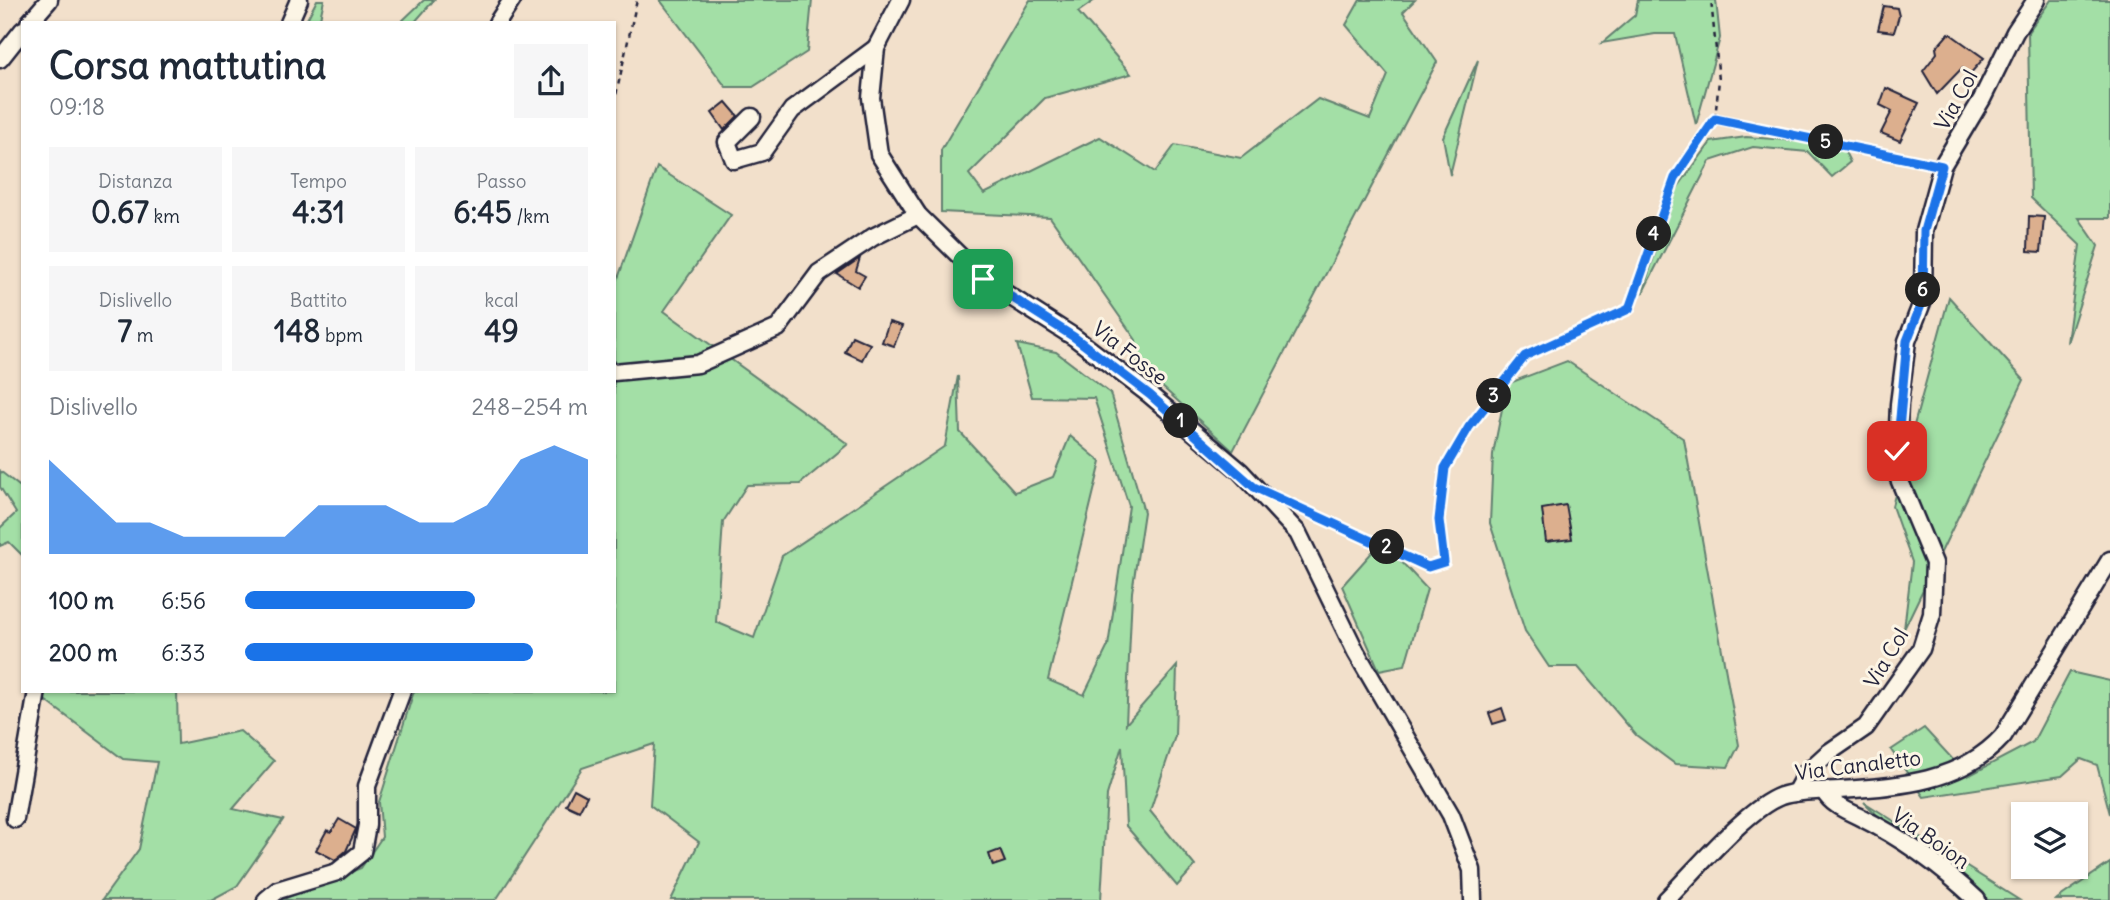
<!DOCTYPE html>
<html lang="it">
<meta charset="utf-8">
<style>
:root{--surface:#fff;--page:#f6f6f7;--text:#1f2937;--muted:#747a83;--accent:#1a73e8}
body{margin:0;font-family:Delius,sans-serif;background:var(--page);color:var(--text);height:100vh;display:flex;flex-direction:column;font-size:26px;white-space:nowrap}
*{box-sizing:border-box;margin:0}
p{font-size:23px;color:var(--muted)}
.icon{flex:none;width:38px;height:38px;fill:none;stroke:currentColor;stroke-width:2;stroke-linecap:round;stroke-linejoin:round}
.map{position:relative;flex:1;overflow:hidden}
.sheet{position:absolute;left:21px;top:21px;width:595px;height:672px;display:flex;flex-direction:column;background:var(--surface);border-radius:0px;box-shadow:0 2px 5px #0004}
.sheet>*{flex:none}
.buttons{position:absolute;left:2011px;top:802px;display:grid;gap:14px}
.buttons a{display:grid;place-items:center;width:77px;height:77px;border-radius:0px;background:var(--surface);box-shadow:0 2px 5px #0004;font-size:35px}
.pin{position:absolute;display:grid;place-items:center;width:60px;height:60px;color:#fff;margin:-30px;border-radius:14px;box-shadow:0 4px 10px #0006}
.km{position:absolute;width:35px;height:35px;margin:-18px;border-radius:50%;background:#222;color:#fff;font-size:19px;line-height:35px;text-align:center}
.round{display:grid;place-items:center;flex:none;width:74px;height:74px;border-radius:0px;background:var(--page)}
.summary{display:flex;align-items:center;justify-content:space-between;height:119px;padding:0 28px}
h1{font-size:38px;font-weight:800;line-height:52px}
.figures{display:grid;grid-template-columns:repeat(3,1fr);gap:10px;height:119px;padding:7px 28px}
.figures div{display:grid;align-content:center;border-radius:0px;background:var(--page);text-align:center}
.figures b{font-size:30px;font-weight:800}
.figures small{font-size:19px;font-weight:400}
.figures p{font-size:19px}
.chart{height:196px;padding:14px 28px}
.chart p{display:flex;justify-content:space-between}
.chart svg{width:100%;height:126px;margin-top:7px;fill:var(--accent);opacity:.7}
ul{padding:0 28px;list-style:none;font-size:23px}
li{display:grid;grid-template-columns:112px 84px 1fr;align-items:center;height:52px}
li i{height:18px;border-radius:9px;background:var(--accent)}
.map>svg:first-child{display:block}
.green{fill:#a3dfa6;stroke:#628070;stroke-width:2}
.building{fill:#dcaf8e;stroke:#22223b;stroke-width:2}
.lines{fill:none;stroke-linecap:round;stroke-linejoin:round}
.minor-casing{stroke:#22223b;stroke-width:21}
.path{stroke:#22223b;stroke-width:2.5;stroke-dasharray:5 5;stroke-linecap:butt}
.minor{stroke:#fcf5e5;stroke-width:16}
.route-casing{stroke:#fff;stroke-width:14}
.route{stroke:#1a73e8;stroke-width:9}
.labels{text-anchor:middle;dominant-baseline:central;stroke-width:6;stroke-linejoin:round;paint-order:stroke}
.street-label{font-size:21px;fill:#22223b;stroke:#fcf5e5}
</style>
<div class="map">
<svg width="2110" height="900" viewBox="0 0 2110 900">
<rect width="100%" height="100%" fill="#f2e0cb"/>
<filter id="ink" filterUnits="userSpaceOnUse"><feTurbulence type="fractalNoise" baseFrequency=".0143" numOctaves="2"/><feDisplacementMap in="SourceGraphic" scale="14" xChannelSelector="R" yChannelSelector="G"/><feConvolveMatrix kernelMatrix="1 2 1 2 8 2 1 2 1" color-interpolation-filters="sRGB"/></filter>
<g filter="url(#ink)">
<g class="green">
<polygon points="317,0 324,0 319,23 305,23"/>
<polygon points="424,0 434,0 414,23 400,23"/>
<polygon points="660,0 812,0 807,52 753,87 726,87"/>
<polygon points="1030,0 1095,0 1078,12 1131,74 1045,98 969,174 984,194 1100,137 1155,172 1175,145 1241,158 1318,99 1370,119 1388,75 1346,25 1360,0 1415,0 1403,12 1437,62 1233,451 1138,365 1136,340 1050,217 941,212 941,150"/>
<polygon points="1638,0 1716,0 1720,38 1696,125 1675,34 1655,34 1602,43 1635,15"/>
<polygon points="2051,0 2110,0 2110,218 2079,218 2098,246 2067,343 2080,245 2031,198 2028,32"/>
<polygon points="1478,60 1450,175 1443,137"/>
<polygon points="1746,137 1841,144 1850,162 1832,177 1808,152 1753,147 1710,161 1642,294 1675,191 1711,142"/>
<polygon points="657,167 731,215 664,311 848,444 800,484 747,485 723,522 716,622 754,638 782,556 945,446 958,376 960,432 1015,492 1053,477 1070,436 1101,462 1048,680 1084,695 1108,646 1129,506 1094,398 1032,397 1017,344 1056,352 1110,393 1144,512 1132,592 1126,724 1177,666 1175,736 1150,811 1195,866 1177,886 1126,826 1122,746 1107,795 1101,900 671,900 699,842 650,805 654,744 582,768 496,900 281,900 361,868 382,837 379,802 414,691 614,691 614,290"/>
<polygon points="1949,297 2024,380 1904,629 1912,562 1892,506"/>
<polygon points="1567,361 1684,439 1739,745 1728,767 1675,764 1636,735 1578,667 1549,667 1525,631 1490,523 1493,454 1507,384"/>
<polygon points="0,471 23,489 23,556 9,542 0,546 0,528 16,513 0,487"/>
<polygon points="1382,541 1427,589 1405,665 1379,670 1342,586"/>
<polygon points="2070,672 2110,681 2110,814 2097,765 2081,759 2062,776 1924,797 1891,750 1924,728 1968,776 2033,742"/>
<polygon points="33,691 177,691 178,744 240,731 274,761 233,809 283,820 237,886 211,900 102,900 139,849 157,762 123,759"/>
<polygon points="1864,802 2019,900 1962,900"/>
<polygon points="2110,863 2110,900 2056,900 2057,899"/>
</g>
<g class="building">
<polygon points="1884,6 1897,8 1899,16 1894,32 1878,30"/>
<polygon points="1949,33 1984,58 1970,74 1962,68 1937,94 1923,71 1937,53 1936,48"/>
<polygon points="1886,88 1919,103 1900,141 1881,133 1892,111 1880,105"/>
<polygon points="726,102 738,116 724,130 712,113"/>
<polygon points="2029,216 2044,217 2041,252 2028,251"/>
<polygon points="860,258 856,271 865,276 858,287 837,274"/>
<polygon points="889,322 902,326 894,346 882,342"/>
<polygon points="852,336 870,344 862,360 845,352"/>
<polygon points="1566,505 1572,539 1546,542 1542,509"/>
<polygon points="1502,708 1506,720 1493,724 1489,713"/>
<polygon points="574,789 587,796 579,811 566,805"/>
<polygon points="339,819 356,829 346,851 335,860 316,850 327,830 331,832"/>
<polygon points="1000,850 1005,862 993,866 989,854"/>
</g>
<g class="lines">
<defs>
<g id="minor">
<polyline points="901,0 876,48 871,98 879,154 918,215 983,279 1074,337 1150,395 1240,471 1298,533 1356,652 1451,815 1472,870 1473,900"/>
<polyline points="29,23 49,0"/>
<polyline points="289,23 299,0"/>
<polyline points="497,23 512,0"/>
<polyline points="0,59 23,30"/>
<polyline points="752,117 727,142 734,160 762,152 792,110 876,48"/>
<polyline points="614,372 698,364 778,328 819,273 873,237 918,215"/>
<path d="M1824 791C1831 804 1845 810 1858 816 1903 838 1940 865 1977 900"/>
<polyline points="1795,793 1806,773 1828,753 1866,727 1921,649 1932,614 1934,563 1899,479 1897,451 1899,404 1907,341 1923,300 1924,231 1942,166 1982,99 2015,32 2036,0"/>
<polyline points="15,819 37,691"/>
<polyline points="266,900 278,890 337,872 362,852 367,825 367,786 402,691"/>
<path d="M1666 900C1694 872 1746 809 1781 796 1799 790 1821 791 1840 790 1898 787 1962 782 2003 736L2110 560"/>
</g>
</defs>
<use href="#minor" class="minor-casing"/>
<g class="path">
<polyline points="614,104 637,0"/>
<polyline points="1715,119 1928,163"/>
<polyline points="1296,505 1428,567 1444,562 1439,520 1445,468 1469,427 1525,356 1629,309 1675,178 1715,119 1719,80 1711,0"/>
</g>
<use href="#minor" class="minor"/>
</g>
</g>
<g class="lines" filter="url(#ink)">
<defs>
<polyline id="route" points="983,279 1074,337 1150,395 1254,487 1428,567 1444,562 1439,520 1445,468 1469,427 1525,356 1629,309 1675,178 1715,119 1942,166 1924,231 1923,300 1907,341 1897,451"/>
</defs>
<use href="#route" class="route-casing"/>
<use href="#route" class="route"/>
</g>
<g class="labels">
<g class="street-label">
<text transform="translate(1956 100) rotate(-61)">Via Col</text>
<text transform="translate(1130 353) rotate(38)">Via Fosse</text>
<text transform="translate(1886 658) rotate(-59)">Via Col</text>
<text transform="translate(1858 765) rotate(-7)">Via Canaletto</text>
<text transform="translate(1931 838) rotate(35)">Via Boion</text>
</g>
</g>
</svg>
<div class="buttons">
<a><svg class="icon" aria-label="layers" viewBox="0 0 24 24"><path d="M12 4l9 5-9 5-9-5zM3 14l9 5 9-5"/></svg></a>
</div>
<div class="pin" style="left:983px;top:279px;background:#1e9e55"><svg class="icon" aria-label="arrive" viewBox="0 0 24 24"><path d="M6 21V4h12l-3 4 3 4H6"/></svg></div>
<div class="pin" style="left:1897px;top:451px;background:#d93025"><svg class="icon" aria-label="check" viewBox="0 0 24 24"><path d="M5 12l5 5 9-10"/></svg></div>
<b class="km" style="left:1181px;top:421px">1</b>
<b class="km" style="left:1387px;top:547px">2</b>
<b class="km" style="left:1494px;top:396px">3</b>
<b class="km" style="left:1654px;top:234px">4</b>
<b class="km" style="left:1826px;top:142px">5</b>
<b class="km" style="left:1923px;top:290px">6</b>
<section class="sheet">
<div class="summary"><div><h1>Corsa mattutina</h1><p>09:18</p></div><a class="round"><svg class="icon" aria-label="share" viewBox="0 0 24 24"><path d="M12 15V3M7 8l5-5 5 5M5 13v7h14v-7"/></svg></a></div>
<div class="figures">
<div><p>Distanza</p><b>0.67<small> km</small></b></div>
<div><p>Tempo</p><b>4:31</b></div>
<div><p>Passo</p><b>6:45<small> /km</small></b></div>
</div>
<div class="figures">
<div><p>Dislivello</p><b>7<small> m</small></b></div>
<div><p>Battito</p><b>148<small> bpm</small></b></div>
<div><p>kcal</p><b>49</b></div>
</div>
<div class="chart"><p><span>Dislivello</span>248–254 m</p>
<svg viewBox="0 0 160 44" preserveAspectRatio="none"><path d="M0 44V11L10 22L20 33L30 33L40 38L50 38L60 38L70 38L80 27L90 27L100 27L110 33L120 33L130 27L140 11L150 6L160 11V44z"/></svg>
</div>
<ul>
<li><b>100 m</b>6:56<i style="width:67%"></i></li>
<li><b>200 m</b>6:33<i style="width:84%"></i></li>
</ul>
</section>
</div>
